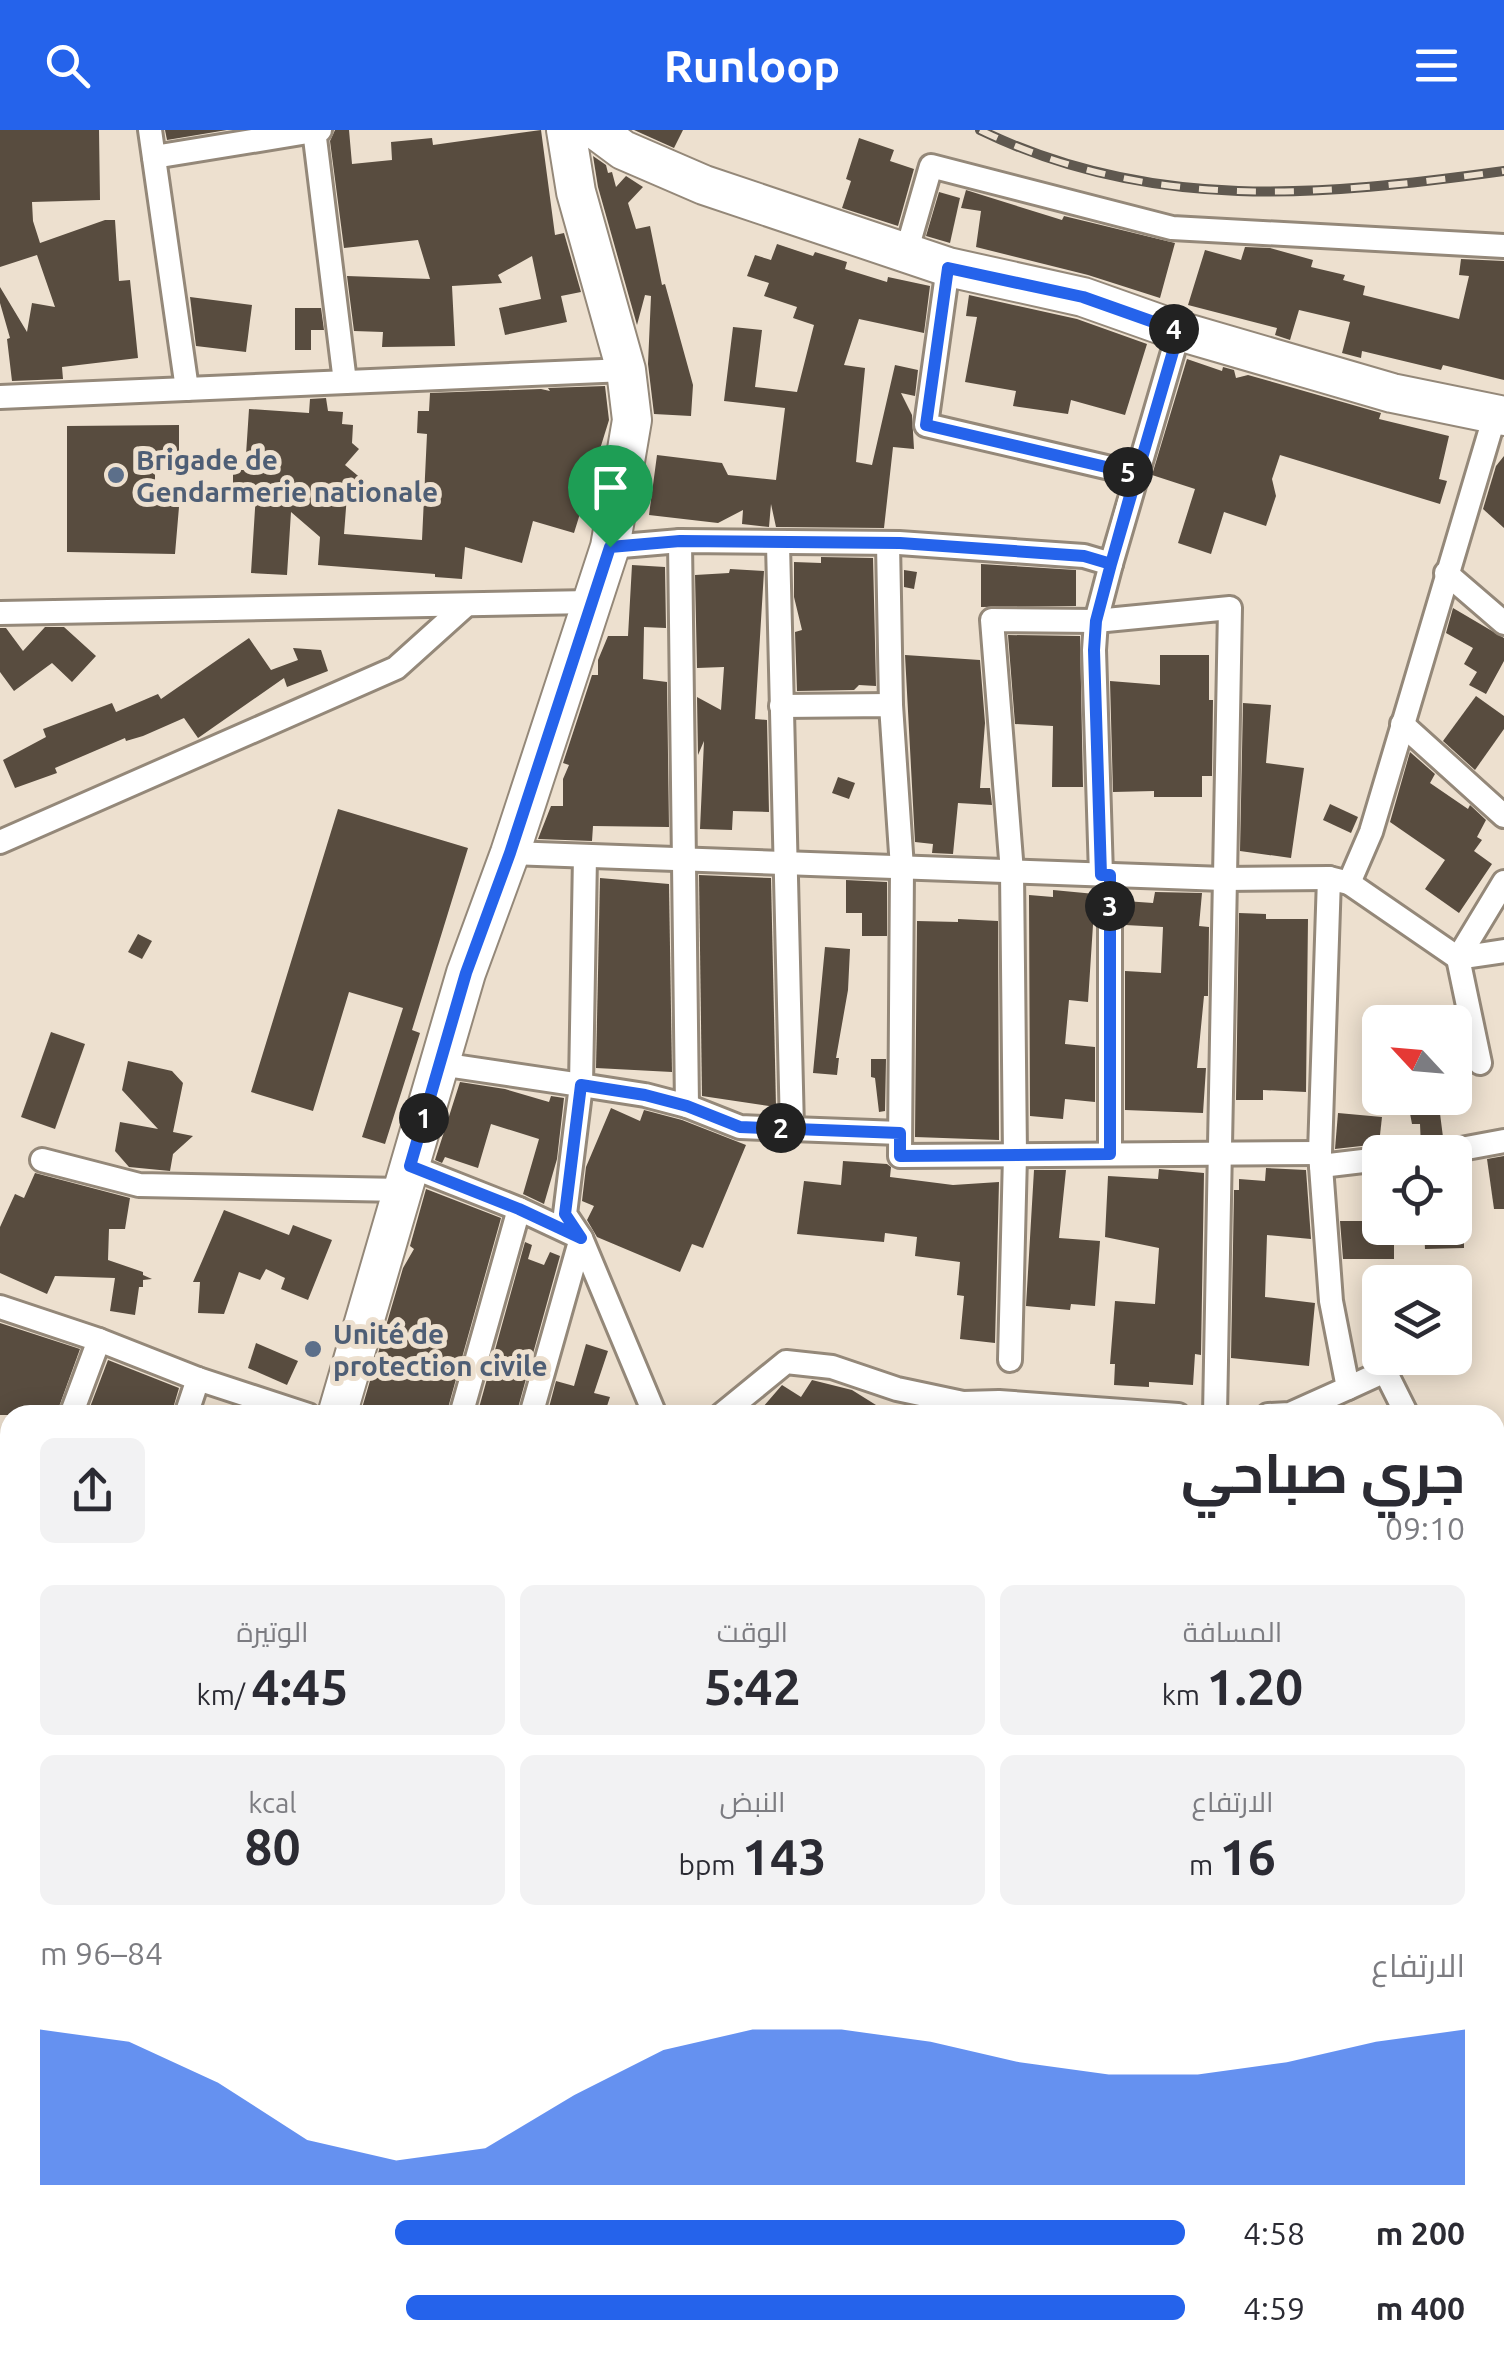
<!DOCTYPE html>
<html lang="ar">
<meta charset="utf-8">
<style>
:root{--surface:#fff;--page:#f2f2f3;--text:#2b2b33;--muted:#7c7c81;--accent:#2563eb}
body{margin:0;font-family:Ubuntu,Cairo,sans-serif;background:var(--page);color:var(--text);direction:rtl;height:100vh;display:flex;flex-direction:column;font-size:38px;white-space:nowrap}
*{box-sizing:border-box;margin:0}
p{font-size:32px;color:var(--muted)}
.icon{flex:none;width:55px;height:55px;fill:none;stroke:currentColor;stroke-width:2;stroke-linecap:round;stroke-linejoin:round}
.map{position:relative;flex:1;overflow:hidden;direction:ltr}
.sheet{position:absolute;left:0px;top:1275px;width:1505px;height:960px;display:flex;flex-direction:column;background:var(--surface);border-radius:30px 30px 0 0;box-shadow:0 5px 25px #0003;direction:rtl}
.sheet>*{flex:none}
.needle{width:65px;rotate:296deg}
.controls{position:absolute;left:1362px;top:875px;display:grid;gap:20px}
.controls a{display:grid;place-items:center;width:110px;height:110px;border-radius:15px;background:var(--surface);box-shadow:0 5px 25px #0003;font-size:50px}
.pin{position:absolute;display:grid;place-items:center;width:85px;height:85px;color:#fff;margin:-102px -42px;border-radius:50% 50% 50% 0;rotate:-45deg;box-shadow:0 0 10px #0007}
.pin .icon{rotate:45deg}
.km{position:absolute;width:50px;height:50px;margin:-25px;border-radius:50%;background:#222;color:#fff;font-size:28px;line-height:50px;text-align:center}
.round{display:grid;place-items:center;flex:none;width:105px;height:105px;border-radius:15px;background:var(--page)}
.headline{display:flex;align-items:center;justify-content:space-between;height:170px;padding:0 40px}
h1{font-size:55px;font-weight:700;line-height:75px}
.metrics{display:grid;grid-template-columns:repeat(3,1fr);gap:15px;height:170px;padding:10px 40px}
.metrics div{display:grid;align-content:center;border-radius:15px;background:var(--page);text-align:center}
.metrics b{font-size:50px;font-weight:700}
.metrics small{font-size:28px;font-weight:400}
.metrics p{font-size:28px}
.chart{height:280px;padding:20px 40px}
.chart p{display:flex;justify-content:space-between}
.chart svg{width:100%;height:180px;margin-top:10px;fill:var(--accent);opacity:.7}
ul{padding:0 40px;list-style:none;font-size:32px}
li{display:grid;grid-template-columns:160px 120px 1fr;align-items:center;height:75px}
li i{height:25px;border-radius:12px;background:var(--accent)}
header{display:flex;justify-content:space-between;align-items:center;height:130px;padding:0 40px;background:var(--accent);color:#fff;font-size:45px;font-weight:700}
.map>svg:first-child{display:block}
.building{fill:#584c3f}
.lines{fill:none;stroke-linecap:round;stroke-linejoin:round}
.minor-casing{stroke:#948879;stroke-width:28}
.primary-casing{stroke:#948879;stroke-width:42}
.minor{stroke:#fff;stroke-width:22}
.primary{stroke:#fff;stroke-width:38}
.rail-casing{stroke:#5f584f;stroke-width:10}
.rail{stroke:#ede0cf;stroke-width:6;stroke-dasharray:19;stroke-linecap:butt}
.route-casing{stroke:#fff;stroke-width:20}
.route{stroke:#2563eb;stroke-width:12}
.service-dot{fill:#5c6f8a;stroke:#ede0cf;stroke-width:4}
.labels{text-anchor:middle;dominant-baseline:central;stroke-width:10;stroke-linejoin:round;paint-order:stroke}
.service-label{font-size:28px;font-weight:bold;fill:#4e5e75;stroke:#ede0cf;text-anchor:start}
</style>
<header><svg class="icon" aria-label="menu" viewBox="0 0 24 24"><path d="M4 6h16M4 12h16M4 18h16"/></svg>Runloop<svg class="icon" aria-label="search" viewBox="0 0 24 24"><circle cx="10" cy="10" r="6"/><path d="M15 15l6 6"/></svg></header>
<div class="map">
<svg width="1504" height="2235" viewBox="0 0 1504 2235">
<rect width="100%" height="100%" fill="#ede0cf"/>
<g class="building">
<polygon points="0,0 99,0 100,70 32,72 33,91 40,113 105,90 115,90 119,151 130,150 138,228 62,237 63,249 12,251 7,209 10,208 0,173 0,157 27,202 32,173 55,177 37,125 0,137"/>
<polygon points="165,0 227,0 167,10"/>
<polygon points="335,0 349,0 352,34 392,30 391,12 432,8 433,15 541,0 555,105 564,103 581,162 561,166 567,192 505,205 499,178 541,169 532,126 498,145 502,153 452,156 455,216 382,217 383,202 354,201 347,146 430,149 418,110 344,118 330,11"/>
<polygon points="634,0 683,0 674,18"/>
<polygon points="859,8 894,20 890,31 914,39 898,96 842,78 851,51 846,49"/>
<polygon points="593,26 606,35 608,43 612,42 616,57 626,46 643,57 628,73 636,99 650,96 662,155 665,154 693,255 691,286 654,284 648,234 651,166 645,165 637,195 598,57"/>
<polygon points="966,60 1062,90 1064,86 1175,113 1160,168 1088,145 976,117 981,81 961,78"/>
<polygon points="939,62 960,68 950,113 926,106"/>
<polygon points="777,114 813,126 815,122 847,132 845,139 887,152 888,147 930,156 924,203 859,189 844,235 865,238 856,332 872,335 895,235 918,240 915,266 901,263 912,285 914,319 893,317 884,398 776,397 771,374 769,397 742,394 743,380 718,393 649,385 657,325 722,333 728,345 776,350 785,278 724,271 733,197 762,200 755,257 797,262 814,195 793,188 797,177 764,166 769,153 747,146 755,125 771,130"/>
<polygon points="1245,117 1270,118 1313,130 1311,137 1345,145 1343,150 1365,156 1363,165 1459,189 1469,146 1459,145 1461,129 1504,131 1504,250 1443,235 1441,240 1362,221 1361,228 1342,223 1350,192 1299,180 1290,210 1275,205 1277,198 1188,175 1205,120 1241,130"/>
<polygon points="969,165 1077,189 1147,214 1125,285 1071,270 1068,284 1013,276 1016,261 965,252 977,187 966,186"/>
<polygon points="190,167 252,175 246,222 196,216"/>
<polygon points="295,178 321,178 324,200 311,200 311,220 295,220"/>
<polygon points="1187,229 1222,241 1223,237 1234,240 1236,248 1248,245 1381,283 1379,289 1449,306 1439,349 1447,351 1440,374 1280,325 1272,349 1276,366 1266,396 1224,382 1211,424 1178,413 1195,359 1152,345"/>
<polygon points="605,256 609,290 574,403 533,391 522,433 465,417 462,449 435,447 435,444 318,435 320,407 291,382 287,445 251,443 256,363 233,362 233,340 245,340 249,279 309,283 310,269 326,268 328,281 343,282 342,294 353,295 352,313 359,319 345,335 363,350 361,366 347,365 344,404 422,410 427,304 417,303 418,281 429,281 430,263 541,259 550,261 548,258"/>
<polygon points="179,295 179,341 155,341 155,374 179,377 175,424 67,422 67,296"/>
<polygon points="1504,326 1504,398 1483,379 1496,336"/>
<polygon points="821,427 873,428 876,556 859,555 854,560 797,561 795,502 802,500 794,467 794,432 821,433"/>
<polygon points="981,434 1076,440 1076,476 981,477"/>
<polygon points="632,435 665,437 666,498 644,497 643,549 667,552 669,697 593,696 592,711 538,709 551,676 563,676 563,649 569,635 563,633 592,545 598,545 598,530 608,506 628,506"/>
<polygon points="730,439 764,441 755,589 767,590 769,682 733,681 732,700 700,699 704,611 698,625 697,567 721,580 724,537 697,538 695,445 729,443"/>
<polygon points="904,440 917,442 914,459 904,457"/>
<polygon points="1453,478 1504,508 1504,531 1486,564 1469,555 1477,542 1464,534 1473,518 1446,503"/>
<polygon points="45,497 64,497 96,526 72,552 52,533 14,561 0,542 0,498 6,498 23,521"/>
<polygon points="1008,505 1080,506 1083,657 1052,657 1053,596 1015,594"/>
<polygon points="249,508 271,540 298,530 293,518 321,520 328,541 287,557 284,548 198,608 184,588 143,606 126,611 125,608 55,638 57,643 15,658 3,630 46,607 43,599 112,573 116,582 158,564 161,569"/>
<polygon points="905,525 980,530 985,593 980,658 990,658 992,675 958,673 953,724 932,723 933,714 915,712"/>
<polygon points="1160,525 1209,525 1209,570 1213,570 1212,646 1202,646 1202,667 1154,667 1154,661 1113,662 1110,551 1160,555"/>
<polygon points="1476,566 1504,586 1504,599 1475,640 1443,611"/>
<polygon points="1243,573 1271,575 1266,633 1304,638 1291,728 1240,721"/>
<polygon points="1410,622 1435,644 1430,653 1468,679 1470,675 1486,690 1477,707 1482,710 1474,721 1492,734 1459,783 1425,759 1445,730 1390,692"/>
<polygon points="838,647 855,653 849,669 832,663"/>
<polygon points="1330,674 1358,687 1351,703 1323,690"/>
<polygon points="338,679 468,718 412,900 420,903 385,1014 362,1007 403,878 349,862 313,981 251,962"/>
<polygon points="699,745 771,748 776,977 702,966"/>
<polygon points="600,748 669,754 672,942 596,938"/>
<polygon points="846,750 887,752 887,806 862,806 862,783 846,783"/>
<polygon points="1053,760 1095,764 1088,872 1069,870 1065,914 1095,917 1095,972 1065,969 1063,989 1030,986 1029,765 1053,767"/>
<polygon points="1155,762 1202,763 1199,796 1209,797 1208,866 1204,866 1197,938 1206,938 1203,983 1125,980 1125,841 1161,843 1163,797 1125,795 1125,771 1153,773"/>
<polygon points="1239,783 1266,784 1266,789 1308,789 1306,962 1263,960 1263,970 1236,970"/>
<polygon points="958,789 998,791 999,1010 915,1007 917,791 958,792"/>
<polygon points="138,804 152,811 142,829 128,822"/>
<polygon points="825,817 850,819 848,860 836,928 839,928 837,945 813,943"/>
<polygon points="51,902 85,914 55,999 21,987"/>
<polygon points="871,929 886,929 885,981 879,982 875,948 871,947"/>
<polygon points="128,931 172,941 183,953 173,1002 193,1006 173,1024 170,1041 129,1037 115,1021 120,992 158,999 122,960"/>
<polygon points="460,952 505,959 549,972 551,966 564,968 557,1029 544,1074 523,1064 539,1009 491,994 478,1038 445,1027 442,1033 435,1030"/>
<polygon points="1438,968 1443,1007 1432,1016 1421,1017 1420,994 1412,994 1408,973"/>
<polygon points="611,978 640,991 644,980 682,990 746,1015 703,1118 692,1114 680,1142 597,1107 587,1090 594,1076 582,1071 586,1037"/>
<polygon points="1338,983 1382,987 1379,1014 1335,1019"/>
<polygon points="1504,1026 1504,1079 1494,1079 1487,1029"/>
<polygon points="843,1031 887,1034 891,1037 890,1047 953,1055 999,1052 995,1213 960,1209 964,1166 957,1165 960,1132 915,1126 917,1107 885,1103 884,1112 797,1104 804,1051 841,1055"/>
<polygon points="1266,1038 1306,1040 1311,1109 1267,1105 1265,1167 1315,1173 1309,1236 1231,1228 1234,1060 1239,1060 1239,1049 1265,1051"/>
<polygon points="1159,1039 1204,1043 1201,1225 1195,1224 1193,1255 1149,1252 1149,1257 1114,1255 1115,1234 1110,1234 1115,1171 1155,1174 1159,1118 1105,1107 1108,1046 1158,1049"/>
<polygon points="1034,1040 1066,1040 1059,1108 1100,1111 1095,1176 1071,1174 1070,1180 1026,1176"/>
<polygon points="35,1043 130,1068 125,1099 109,1099 108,1130 143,1142 143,1145 152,1149 143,1150 143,1157 139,1157 135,1185 110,1181 115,1148 55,1146 47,1164 0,1143 0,1097 15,1064 24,1068"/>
<polygon points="426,1059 501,1088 446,1285 360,1285 403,1138 414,1119 410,1116"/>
<polygon points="224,1080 289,1105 293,1095 332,1110 308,1170 281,1159 285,1148 266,1139 260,1150 239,1142 224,1184 198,1183 200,1152 193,1152"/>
<polygon points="1340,1091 1380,1091 1380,1098 1394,1098 1394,1129 1343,1129"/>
<polygon points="1424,1098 1464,1098 1464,1118 1425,1119"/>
<polygon points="525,1112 532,1115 528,1129 544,1135 550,1122 560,1126 516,1285 477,1285"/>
<polygon points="0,1193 80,1219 56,1285 0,1285"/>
<polygon points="256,1213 298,1231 287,1255 248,1238"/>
<polygon points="586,1214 608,1221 594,1263 610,1267 604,1285 547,1285 556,1251 574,1256"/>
<polygon points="108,1230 179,1258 171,1285 87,1285"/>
<polygon points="812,1250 852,1260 892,1285 775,1285 763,1277 782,1255 801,1267"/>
</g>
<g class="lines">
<defs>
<g id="minor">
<polyline points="150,0 187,259"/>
<polyline points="314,0 345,252"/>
<polyline points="154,27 320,0"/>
<polyline points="906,123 931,36 1172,98 1504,116"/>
<polyline points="948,137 926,295 1136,344"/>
<polyline points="0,267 626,240"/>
<polyline points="888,413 891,575"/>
<polyline points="778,414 792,999 900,1003"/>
<polyline points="610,417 680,411 899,413 1084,426 1111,434 1179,201"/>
<polyline points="1446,443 1504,493"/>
<polyline points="0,483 591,472"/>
<polyline points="781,576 891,575 902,738 900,1026 1320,1023"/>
<polyline points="1402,594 1504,686"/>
<polyline points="0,712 396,538 466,475"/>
<polyline points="510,723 1224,749 1329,748"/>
<polyline points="585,726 581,955 645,965 687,976 680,411"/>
<polyline points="1101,745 1094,520 1096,491 1111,434"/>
<polyline points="1110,745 1110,1024"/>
<polyline points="1349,753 1458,828 1504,821"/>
<polyline points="1480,933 1458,828 1504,752"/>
<polyline points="440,934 581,955 565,1084 581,1108 655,1285"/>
<polyline points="687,976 740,997 792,999"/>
<polyline points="1445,1022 1504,1011"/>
<polyline points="42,1030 139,1055 403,1060"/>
<polyline points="410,1036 519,1079 581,1108 531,1285"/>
<polyline points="1321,1036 1380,1029"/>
<polyline points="0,1177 99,1210 71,1285"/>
<polyline points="99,1210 198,1249 308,1285"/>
<polyline points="1010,1230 1015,1025 1012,742 992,490 1096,491 1230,478 1215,1285"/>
<polyline points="1348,1258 1385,1241 1407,1285"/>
<polyline points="186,1285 198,1249"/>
<polyline points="461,1285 519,1079"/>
<polyline points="721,1285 786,1232 832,1237 897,1259 963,1273 999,1272 1178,1285"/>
<polyline points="1268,1285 1290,1284 1348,1258 1331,1171 1320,1023 1329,748 1349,753 1371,702 1495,285"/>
<polyline points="0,1331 10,1347"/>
<polyline points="0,1393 10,1391"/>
<polyline points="0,1656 10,1659"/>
<polyline points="0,1816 10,1818"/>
<polyline points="877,2235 877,2225"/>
<polyline points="1167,2235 1167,2225"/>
</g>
<g id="primary">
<polyline points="596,0 623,20 704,55 948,137 1083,167 1179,201 1392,263 1504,286"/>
<polyline points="337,1285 466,843 510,723 610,417 621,355 632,290 626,240 576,62 566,0"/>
<polyline points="115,2235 116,2225"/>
<polyline points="149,2235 150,2225"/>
</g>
</defs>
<use href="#minor" class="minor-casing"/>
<use href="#primary" class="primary-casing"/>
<use href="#minor" class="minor"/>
<use href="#primary" class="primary"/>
<defs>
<path id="rail" d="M980 0C1151 83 1323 66 1504 41"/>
</defs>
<use href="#rail" class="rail-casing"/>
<use href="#rail" class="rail"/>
</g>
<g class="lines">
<defs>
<polyline id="route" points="610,417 510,723 466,843 410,1036 519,1079 581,1108 565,1084 581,955 645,965 687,976 740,997 900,1003 900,1026 1110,1024 1110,745 1101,745 1094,520 1096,491 1111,434 1179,201 1083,167 948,138 926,295 1136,344 1111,434 1084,426 900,413 680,411 610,417"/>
</defs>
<use href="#route" class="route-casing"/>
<use href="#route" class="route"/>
</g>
<g class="service-dot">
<circle cx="116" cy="345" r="10"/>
<circle cx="313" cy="1219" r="10"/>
</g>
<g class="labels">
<g class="service-label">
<text x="136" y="329">Brigade de<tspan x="136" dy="32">Gendarmerie nationale</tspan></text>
<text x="333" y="1203">Unité de<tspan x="333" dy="32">protection civile</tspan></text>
</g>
</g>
</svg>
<div class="controls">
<a><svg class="needle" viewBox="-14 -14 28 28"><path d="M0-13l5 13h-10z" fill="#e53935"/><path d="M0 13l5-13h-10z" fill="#7c7c81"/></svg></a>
<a><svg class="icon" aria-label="locate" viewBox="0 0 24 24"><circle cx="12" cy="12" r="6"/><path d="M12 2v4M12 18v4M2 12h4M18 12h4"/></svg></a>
<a><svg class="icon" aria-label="layers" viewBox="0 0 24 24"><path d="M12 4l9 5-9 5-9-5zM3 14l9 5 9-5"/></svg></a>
</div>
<div class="pin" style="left:610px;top:417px;background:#1e9e55"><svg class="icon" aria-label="arrive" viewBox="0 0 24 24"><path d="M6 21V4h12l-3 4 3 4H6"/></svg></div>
<b class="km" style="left:424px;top:988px">1</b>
<b class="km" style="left:781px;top:998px">2</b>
<b class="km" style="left:1110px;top:776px">3</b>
<b class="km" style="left:1174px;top:199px">4</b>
<b class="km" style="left:1128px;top:342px">5</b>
<section class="sheet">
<div class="headline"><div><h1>جري صباحي</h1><p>09:10</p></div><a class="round"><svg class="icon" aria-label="share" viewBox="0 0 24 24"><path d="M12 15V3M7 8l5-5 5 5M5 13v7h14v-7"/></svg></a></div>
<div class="metrics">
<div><p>المسافة</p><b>1.20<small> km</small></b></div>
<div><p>الوقت</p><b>5:42</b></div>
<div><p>الوتيرة</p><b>4:45<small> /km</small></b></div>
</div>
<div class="metrics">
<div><p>الارتفاع</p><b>16<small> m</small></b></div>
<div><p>النبض</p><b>143<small> bpm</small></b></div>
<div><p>kcal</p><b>80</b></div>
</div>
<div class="chart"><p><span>الارتفاع</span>84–96 m</p>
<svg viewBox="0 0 160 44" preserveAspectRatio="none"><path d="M0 44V6L10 9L20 19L30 33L40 38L50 35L60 22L70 11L80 6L90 6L100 9L110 14L120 17L130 17L140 14L150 9L160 6V44z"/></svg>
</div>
<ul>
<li><b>200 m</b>4:58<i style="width:69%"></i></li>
<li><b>400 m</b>4:59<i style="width:68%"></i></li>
</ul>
</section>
</div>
